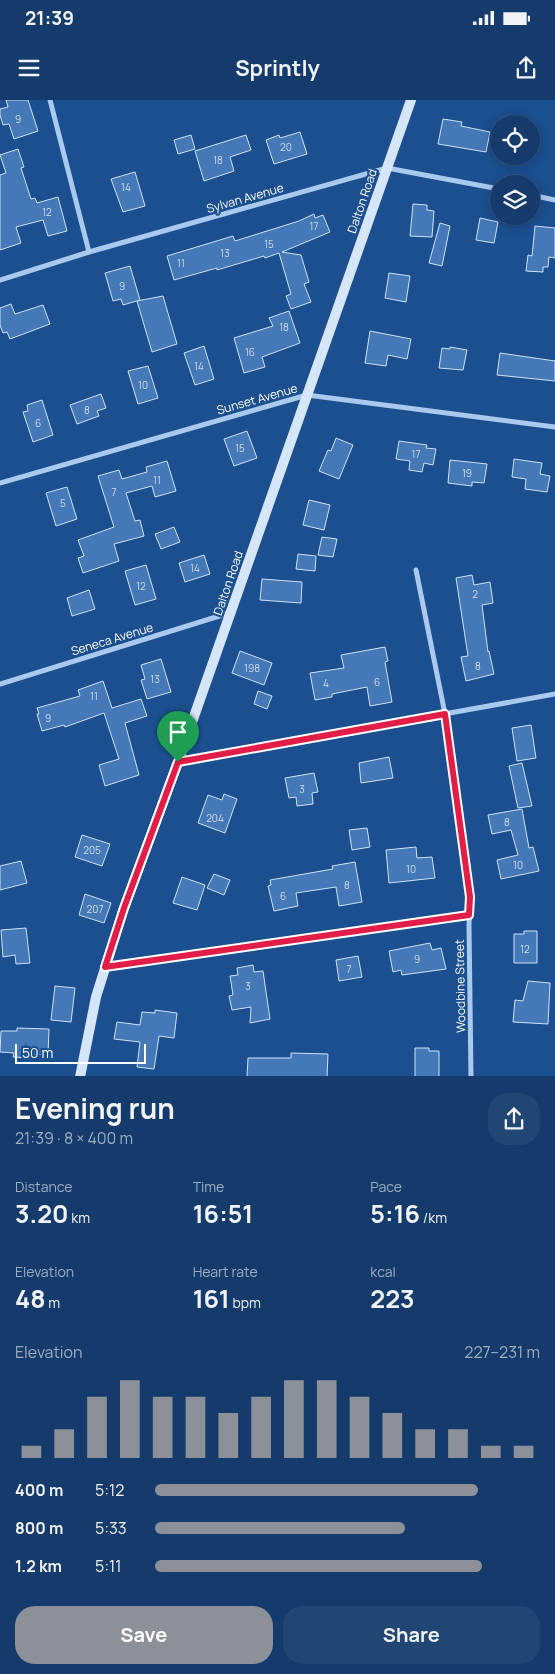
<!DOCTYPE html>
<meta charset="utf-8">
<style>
:root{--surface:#143b6b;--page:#214673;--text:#f1f3f6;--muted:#9dadc1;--line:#33557e;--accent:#8c9099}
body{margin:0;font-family:Manrope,sans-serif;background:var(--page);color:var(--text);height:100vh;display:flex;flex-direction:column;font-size:19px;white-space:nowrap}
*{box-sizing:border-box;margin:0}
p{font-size:16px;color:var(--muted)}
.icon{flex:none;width:28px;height:28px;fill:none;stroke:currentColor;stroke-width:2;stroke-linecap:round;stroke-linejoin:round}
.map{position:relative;height:976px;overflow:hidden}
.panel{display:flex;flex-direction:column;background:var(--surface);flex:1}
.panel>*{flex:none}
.fabs{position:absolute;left:490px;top:15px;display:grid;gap:10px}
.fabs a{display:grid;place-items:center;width:50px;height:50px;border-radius:50%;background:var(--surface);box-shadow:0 2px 12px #0003,0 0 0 1px var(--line);font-size:25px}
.scale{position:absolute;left:15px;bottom:12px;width:131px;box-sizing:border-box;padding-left:5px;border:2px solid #fff;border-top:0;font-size:14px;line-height:18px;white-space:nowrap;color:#fff;-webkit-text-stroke:4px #1b4f8f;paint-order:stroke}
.pin{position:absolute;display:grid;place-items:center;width:42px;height:42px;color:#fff;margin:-51px -21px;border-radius:50% 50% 50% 0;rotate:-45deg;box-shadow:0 0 5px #0007}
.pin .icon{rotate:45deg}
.round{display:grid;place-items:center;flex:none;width:52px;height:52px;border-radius:20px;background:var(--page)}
.headline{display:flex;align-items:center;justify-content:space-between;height:85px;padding:0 15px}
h1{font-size:28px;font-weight:700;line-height:38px}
.figures{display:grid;grid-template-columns:repeat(3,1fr);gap:8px;height:85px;padding:5px 15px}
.figures div{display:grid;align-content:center}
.figures b{font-size:25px;font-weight:700}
.figures small{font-size:14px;font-weight:400}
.figures p{font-size:14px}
.chart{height:140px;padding:10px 15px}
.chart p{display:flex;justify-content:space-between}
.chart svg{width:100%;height:90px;margin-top:5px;stroke:var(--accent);stroke-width:6}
.primary-button{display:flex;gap:10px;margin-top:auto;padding:10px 15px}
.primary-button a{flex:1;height:58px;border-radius:20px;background:var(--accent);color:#fff;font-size:20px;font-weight:700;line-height:58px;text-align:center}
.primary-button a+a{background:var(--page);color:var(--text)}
ul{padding:0 15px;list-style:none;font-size:16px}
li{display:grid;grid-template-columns:80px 60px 1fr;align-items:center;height:38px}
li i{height:12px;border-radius:6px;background:var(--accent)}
.status{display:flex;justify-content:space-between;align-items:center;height:35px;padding:0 25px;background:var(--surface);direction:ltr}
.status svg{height:14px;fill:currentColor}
header{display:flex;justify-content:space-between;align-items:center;height:65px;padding:0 15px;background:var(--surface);font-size:22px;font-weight:700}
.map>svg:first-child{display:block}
.building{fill:#4478b7;stroke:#cfe3fa}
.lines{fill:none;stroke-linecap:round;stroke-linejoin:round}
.street{stroke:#a9c9ee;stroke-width:5}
.secondary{stroke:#d6e6fa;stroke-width:10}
.route-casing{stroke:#fff;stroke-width:10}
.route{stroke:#e11d48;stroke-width:6}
.labels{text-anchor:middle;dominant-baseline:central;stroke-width:4.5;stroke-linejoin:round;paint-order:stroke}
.number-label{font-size:10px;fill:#d0dded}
.street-label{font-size:12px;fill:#fff;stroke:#1b4f8f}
</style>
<div class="status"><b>21:39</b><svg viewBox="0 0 49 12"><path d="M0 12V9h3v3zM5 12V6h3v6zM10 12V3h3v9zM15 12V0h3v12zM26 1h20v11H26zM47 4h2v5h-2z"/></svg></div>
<header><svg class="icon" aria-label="menu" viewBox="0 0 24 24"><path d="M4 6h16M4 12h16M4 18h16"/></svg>Sprintly<svg class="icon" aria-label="share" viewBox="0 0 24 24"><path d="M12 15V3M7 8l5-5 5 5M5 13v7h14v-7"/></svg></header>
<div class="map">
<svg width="555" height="977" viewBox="0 0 555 977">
<rect width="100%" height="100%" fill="#1b4f8f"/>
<g class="building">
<polygon points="6,0 28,0 38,31 14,39 9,24 3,25 0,15 0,9 8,7"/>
<polygon points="443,19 462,22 461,26 490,32 486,52 438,44"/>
<polygon points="300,32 307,54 274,64 266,40 279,35 280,38"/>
<polygon points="191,35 195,49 178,54 174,40"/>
<polygon points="246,35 251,50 230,57 234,71 204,81 195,51"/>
<polygon points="18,49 24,67 21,68 31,99 35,98 37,103 58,97 67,131 48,136 43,120 16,127 21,143 0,150 0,75 6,73 0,55"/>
<polygon points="135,72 145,106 123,112 111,79"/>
<polygon points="413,104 427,105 427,110 434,111 432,137 410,136"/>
<polygon points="314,114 315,118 323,115 330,132 282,152 301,155 309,182 304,184 311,202 291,209 286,196 291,194 279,153 265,158 264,156 217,170 217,168 174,180 167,156 233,136 235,141 299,121"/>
<polygon points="480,118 498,122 494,143 476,140"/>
<polygon points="440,123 450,126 442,166 429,163"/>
<polygon points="535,126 555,128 555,158 549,157 548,167 543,167 543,172 526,171 528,155 532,156"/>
<polygon points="130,166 140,200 123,205 121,199 113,201 105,173"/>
<polygon points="389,173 410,176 406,202 385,198"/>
<polygon points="163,196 177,244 152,252 137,201"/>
<polygon points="11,204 15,214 43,205 50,224 10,239 7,232 3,233 0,225 0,208"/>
<polygon points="289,211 300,243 262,257 265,267 244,273 234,238 273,226 269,218"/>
<polygon points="370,231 411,239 407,259 388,255 386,266 365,263"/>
<polygon points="204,246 214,279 195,285 184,253"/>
<polygon points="450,247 467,250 463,270 439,268 442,248 450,249"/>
<polygon points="500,253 555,261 555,281 497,275"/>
<polygon points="148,266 158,298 138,304 128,271"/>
<polygon points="101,294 106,308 97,311 99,316 77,324 70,305"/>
<polygon points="42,300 53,335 33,342 23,312 28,311 27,305"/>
<polygon points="247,331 257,358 234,366 224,339"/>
<polygon points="336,338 353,345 339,379 319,371 328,350 331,351"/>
<polygon points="399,341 427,345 426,348 436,349 433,365 424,363 422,372 409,370 410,361 396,359"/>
<polygon points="514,359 542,363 540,374 550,376 547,392 525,389 526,379 512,377"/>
<polygon points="450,360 487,364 484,383 472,382 472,386 448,383"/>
<polygon points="167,361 176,391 155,397 152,386 126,393 135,421 140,420 144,436 114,444 119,461 83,473 78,458 84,456 78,440 114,427 98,376 119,370 122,379 147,372 146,367"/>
<polygon points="67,387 77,419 56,426 46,393"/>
<polygon points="309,400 330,405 324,430 303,425"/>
<polygon points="174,427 180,442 161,449 155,434"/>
<polygon points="322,437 337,439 333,457 318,455"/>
<polygon points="298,454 316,456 315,471 296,469"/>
<polygon points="204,455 210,474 185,482 179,463"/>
<polygon points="146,465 156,499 135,505 125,471"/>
<polygon points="472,475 474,485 490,482 493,503 482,505 488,552 489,551 494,574 466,581 461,557 468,556 456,478"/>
<polygon points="262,479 302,482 301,503 260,500"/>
<polygon points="89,490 95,509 72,516 67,498"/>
<polygon points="385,547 388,561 385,562 392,602 370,606 367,587 332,594 332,597 315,600 310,573 344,568 341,555"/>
<polygon points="240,551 272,563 264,585 232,573"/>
<polygon points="161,559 171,592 147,599 141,580 145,579 141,565"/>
<polygon points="103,581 112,608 141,599 147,616 125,623 139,675 105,686 99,665 119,659 104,613 65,627 64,625 42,631 37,614 39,614 37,608 80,596 78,590"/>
<polygon points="258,591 272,596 267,609 254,604"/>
<polygon points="531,625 536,658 517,661 512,628"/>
<polygon points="389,657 393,678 361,683 359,663"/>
<polygon points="522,663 532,706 518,708 509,666"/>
<polygon points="314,673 318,692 312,693 313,704 297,706 296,697 289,698 285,678"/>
<polygon points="224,694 237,699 225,733 198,723 208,695 222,700"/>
<polygon points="522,709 529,748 533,747 539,771 501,779 497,760 518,755 511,730 492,734 488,715"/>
<polygon points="367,728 370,747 352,750 349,730"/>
<polygon points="82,735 110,744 102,766 75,757"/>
<polygon points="416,747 417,758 432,757 435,778 389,783 386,750"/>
<polygon points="21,761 27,783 0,790 0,766"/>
<polygon points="355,762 362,802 339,806 336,787 296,793 298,806 274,811 268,786 271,785 270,780 333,769 332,766"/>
<polygon points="214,774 230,780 224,795 207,788"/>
<polygon points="182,777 205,785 197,810 173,803"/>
<polygon points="85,794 111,803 104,823 79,815"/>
<polygon points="26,828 30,863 16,864 15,855 3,857 1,830"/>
<polygon points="524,831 537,831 537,863 514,863 514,834 524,834"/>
<polygon points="430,843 432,850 441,848 446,869 402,875 401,870 393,872 389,851"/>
<polygon points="358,856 362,877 339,881 336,860"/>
<polygon points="253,865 254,872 263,871 270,919 250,923 251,907 232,910 229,896 233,895 230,876 238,875 237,868"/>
<polygon points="528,881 550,883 548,924 513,922 515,900 523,901"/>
<polygon points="55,886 75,888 71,922 51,920"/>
<polygon points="155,910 177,913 174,938 159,936 154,969 137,967 140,942 114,939 117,922 140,925 142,912 155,913"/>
<polygon points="17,928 49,929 48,955 30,954 30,958 13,957 14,953 0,952 1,931 17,931"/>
<polygon points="415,948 429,948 429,951 439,951 439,977 415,977"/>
<polygon points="291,953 328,954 327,977 247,977 248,958 291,958"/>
</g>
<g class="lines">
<g class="street">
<polyline points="50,0 89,152"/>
<polyline points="531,95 555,100"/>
<polyline points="0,180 89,152 387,68 499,89"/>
<polyline points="0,383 307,295 555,327"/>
<polyline points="416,470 445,614 470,797 469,825 471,977"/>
<polyline points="0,584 229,513"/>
<polyline points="178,662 555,594"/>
<polyline points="106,867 469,815"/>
</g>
<polyline class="secondary" points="80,977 96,897 124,808 178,662 411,0"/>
</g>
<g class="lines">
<defs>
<polygon id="route" points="445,614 470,797 469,815 105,867 124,808 178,662"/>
</defs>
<use href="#route" class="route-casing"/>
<use href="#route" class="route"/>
</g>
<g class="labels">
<g class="number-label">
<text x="18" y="19">9</text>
<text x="286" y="47">20</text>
<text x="218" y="60">18</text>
<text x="126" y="87">14</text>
<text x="47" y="112">12</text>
<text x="314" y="126">17</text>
<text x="269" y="144">15</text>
<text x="225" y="153">13</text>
<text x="181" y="163">11</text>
<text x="122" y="186">9</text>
<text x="284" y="227">18</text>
<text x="250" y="252">16</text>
<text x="199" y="266">14</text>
<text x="143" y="285">10</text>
<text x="87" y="310">8</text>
<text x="38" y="323">6</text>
<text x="240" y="348">15</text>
<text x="416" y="354">17</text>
<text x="467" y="373">19</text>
<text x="157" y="380">11</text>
<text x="114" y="392">7</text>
<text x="63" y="403">5</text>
<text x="195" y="468">14</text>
<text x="141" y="486">12</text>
<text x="475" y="494">2</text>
<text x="478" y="566">8</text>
<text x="252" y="568">198</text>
<text x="155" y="579">13</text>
<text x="377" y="582">6</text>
<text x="326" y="583">4</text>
<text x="94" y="596">11</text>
<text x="48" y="618">9</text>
<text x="302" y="689">3</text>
<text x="215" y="718">204</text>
<text x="507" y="722">8</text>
<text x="92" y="750">205</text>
<text x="518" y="765">10</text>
<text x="411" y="769">10</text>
<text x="347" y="785">8</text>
<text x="283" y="796">6</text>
<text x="95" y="809">207</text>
<text x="525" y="849">12</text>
<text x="417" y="859">9</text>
<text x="349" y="869">7</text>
<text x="248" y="886">3</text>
</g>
<g class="street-label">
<text transform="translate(245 98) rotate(-16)">Sylvan Avenue</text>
<text transform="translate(362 101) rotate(-71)">Dalton Road</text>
<text transform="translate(257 299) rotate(-16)">Sunset Avenue</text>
<text transform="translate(228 483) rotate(-71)">Dalton Road</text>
<text transform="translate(112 539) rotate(-17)">Seneca Avenue</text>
<text transform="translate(460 886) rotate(-91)">Woodbine Street</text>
</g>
</g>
</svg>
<div class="fabs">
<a><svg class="icon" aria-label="locate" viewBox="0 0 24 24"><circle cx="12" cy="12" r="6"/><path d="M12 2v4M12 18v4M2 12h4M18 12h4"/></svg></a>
<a><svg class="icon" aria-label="layers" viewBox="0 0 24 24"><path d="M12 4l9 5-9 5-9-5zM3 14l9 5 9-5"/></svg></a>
</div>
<div class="scale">50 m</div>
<div class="pin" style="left:178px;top:662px;background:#1e9e55"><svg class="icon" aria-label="arrive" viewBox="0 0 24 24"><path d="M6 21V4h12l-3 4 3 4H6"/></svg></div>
</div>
<section class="panel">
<div class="headline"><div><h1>Evening run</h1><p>21:39 · 8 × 400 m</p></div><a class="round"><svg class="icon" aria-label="share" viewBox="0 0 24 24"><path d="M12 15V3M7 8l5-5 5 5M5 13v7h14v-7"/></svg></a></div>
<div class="figures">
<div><p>Distance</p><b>3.20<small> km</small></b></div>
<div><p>Time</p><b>16:51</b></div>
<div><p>Pace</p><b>5:16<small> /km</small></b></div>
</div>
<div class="figures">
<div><p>Elevation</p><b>48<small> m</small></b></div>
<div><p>Heart rate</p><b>161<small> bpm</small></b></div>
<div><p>kcal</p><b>223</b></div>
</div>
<div class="chart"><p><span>Elevation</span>227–231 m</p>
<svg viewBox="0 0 160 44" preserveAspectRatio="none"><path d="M5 44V38M15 44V30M25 44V14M35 44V6M45 44V14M55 44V14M65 44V22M75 44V14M85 44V6M95 44V6M105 44V14M115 44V22M125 44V30M135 44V30M145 44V38M155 44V38"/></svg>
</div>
<ul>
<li><b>400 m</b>5:12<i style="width:84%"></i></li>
<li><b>800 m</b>5:33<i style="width:65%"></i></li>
<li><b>1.2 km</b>5:11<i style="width:85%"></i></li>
</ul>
<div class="primary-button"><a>Save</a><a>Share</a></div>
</section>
